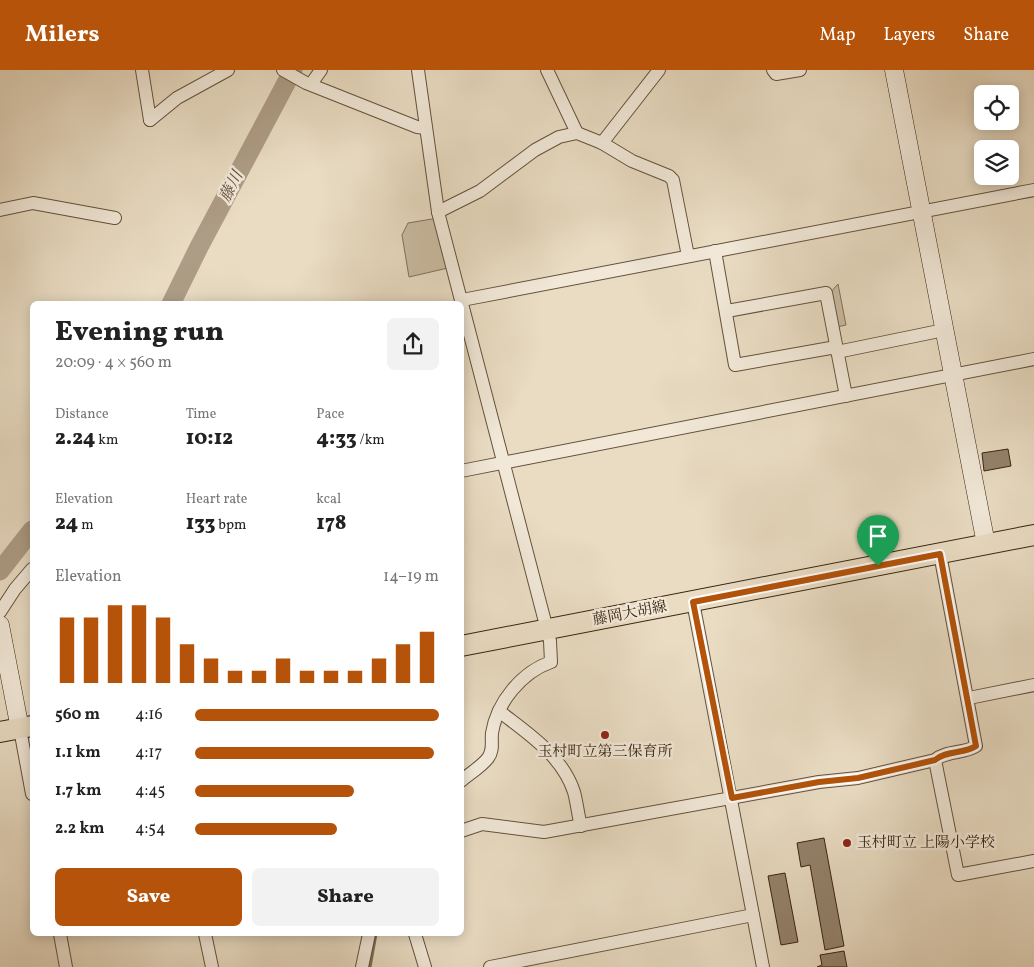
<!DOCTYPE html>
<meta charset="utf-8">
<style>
:root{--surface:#fff;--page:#f2f2f2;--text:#222;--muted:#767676;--accent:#b45309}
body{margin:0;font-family:Vollkorn,"Noto Serif JP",serif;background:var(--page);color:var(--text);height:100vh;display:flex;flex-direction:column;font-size:19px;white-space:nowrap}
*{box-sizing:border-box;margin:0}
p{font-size:16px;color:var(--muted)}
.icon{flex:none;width:28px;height:28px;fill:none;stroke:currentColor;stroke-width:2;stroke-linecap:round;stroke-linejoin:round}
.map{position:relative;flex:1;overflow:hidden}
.side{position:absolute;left:30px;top:231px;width:434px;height:635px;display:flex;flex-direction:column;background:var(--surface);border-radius:8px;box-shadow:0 2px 12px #0003}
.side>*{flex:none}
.tools{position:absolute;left:974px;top:15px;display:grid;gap:10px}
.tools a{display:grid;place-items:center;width:45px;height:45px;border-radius:8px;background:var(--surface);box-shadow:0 2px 12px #0003;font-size:25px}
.pin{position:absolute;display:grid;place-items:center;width:42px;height:42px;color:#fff;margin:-51px -21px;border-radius:50% 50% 50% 0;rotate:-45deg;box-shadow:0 0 5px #0007}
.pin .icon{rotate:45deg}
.round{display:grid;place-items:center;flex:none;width:52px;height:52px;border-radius:8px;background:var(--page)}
.headline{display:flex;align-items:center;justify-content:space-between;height:85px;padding:0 25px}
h1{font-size:28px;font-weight:800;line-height:38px}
.figures{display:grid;grid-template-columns:repeat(3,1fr);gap:8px;height:85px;padding:5px 25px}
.figures div{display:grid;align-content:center}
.figures b{font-size:21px;font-weight:800}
.figures small{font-size:14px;font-weight:400}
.figures p{font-size:14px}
.chart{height:140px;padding:10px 25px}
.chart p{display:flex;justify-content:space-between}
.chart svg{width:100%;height:90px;margin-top:5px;stroke:var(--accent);stroke-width:6}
.cta{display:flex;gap:10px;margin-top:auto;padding:10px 25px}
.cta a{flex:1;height:58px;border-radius:8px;background:var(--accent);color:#fff;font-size:20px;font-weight:800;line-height:58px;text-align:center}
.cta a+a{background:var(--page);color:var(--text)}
ul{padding:0 25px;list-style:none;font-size:16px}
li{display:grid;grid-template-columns:80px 60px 1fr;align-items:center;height:38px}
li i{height:12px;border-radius:6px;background:var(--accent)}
header{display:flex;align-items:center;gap:30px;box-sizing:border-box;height:70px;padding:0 25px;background:var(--accent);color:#fff}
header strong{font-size:24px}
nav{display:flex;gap:28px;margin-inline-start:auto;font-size:18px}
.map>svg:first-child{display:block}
.green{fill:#cbbda4;stroke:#82705a}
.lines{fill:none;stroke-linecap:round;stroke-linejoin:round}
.stream{stroke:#7e6c56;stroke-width:3}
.river{stroke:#ad9d86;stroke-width:19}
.building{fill:#94836d;stroke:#38230f}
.street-casing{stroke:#64513c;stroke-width:14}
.secondary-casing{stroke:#38230f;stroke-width:19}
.primary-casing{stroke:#38230f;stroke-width:22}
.street{stroke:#f1e8d8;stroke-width:12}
.secondary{stroke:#f1e8d8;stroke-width:18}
.primary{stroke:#e9dcc3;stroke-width:20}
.route-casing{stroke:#fff;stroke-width:10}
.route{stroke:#b45309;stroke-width:6}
.poi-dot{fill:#8f2418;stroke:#f1e8d8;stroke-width:2}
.labels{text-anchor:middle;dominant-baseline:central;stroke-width:5;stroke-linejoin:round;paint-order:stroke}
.street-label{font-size:15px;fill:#38230f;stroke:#f1e8d8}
.poi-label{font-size:15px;fill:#38230f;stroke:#f1e8d8}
.water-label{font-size:16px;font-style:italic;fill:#614e39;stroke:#f1e8d8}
</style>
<header>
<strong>Milers</strong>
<nav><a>Map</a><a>Layers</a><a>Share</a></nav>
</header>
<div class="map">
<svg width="1034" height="897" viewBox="0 0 1034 897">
<rect width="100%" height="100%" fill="#e9dcc3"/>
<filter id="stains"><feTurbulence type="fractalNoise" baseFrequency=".004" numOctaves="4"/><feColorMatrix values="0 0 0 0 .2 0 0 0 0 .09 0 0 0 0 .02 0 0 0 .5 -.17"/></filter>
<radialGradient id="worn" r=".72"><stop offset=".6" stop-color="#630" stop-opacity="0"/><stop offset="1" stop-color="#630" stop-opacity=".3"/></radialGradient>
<g class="green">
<polygon points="432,149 436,150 448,198 409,207 402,165 408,153"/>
<polygon points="838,214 846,255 837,257 830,223"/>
</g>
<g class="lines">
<polyline class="stream" points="370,897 376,864"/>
<g class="river">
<polyline points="171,234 199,177 293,0"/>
<polyline points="0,501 32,460"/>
</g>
</g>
<g class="building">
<polygon points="1008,379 1011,396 984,401 982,383"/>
<polygon points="824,768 844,876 825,880 810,795 801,797 797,773"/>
<polygon points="785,803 798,872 781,875 768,806"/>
<polygon points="844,881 847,897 817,897 822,895 820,885"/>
</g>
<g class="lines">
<defs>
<g id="street">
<polyline points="142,0 150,50"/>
<polyline points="283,0 306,13 417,57 426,58"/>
<path d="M418 0 438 142 550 571 551 592C522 602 497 632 492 663 491 672 494 680 488 688 481 697 469 704 461 711"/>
<polyline points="547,0 577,63"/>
<polyline points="773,0 776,4 800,0"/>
<polyline points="311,14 321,0"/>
<polyline points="150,50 177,28 228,0"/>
<polyline points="602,73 632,91 669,106 673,110 688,186"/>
<polyline points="0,140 33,133 115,148"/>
<polyline points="438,142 480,121 535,80 559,67 577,63 602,73 659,0"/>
<polyline points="715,181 735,295 836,277"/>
<polyline points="462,230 1034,120"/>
<polyline points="727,241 826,223 846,326"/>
<polyline points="837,282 944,260"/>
<polyline points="461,401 1034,289"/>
<polyline points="693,532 763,897"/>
<polyline points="0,542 15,519 32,499"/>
<polyline points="969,628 1034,615"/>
<path d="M499 641C527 663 562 685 574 722 577 733 578 745 581 756"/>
<polyline points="20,659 32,724"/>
<polyline points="935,690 958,805 1034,791"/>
<path d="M461 761 482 754 544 762 819 712 858 708 935 690C947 680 964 684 976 676L940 484"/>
<polyline points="60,864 66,897"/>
<polyline points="205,864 212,897"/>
<polyline points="415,864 425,897"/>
<polyline points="362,897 369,864"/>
<polyline points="490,897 753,845"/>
</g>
<g id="secondary">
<polyline points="894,0 986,474"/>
<polyline points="0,555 20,659"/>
</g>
<g id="primary">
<polyline points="461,576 1034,465"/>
<polyline points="0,662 32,656"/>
</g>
</defs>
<use href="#street" class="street-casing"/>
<use href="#secondary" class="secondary-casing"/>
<use href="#primary" class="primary-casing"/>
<use href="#street" class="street"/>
<use href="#secondary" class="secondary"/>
<use href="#primary" class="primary"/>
</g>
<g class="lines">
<defs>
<path id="route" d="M940 484 976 676C964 684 947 680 935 690L858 708 819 712 732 728 693 532Z"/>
</defs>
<use href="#route" class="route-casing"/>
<use href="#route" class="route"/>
</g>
<g class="poi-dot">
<circle cx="605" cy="665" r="5"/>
<circle cx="847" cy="773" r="5"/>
</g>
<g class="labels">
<g class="street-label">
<text transform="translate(630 544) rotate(-11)">藤岡大胡線</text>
</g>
<g class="poi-label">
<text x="605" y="682">玉村町立第三保育所</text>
<text x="857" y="773" text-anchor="start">玉村町立 上陽小学校</text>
</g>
<g class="water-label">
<text transform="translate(232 117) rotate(-63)">藤川</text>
</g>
</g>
<rect width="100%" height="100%" filter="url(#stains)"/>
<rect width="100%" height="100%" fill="url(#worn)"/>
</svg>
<div class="tools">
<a><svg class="icon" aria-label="locate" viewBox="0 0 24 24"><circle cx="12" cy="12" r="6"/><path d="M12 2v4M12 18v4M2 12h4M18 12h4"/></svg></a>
<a><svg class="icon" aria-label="layers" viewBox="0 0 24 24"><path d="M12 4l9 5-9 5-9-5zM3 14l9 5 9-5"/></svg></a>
</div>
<div class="pin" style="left:878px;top:496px;background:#1e9e55"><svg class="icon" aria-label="arrive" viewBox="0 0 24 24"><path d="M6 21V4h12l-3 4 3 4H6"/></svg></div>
<section class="side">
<div class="headline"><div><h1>Evening run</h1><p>20:09 · 4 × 560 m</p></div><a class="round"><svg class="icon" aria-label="share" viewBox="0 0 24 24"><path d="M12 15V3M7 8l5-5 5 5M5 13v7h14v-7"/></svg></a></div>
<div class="figures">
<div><p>Distance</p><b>2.24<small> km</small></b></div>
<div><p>Time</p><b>10:12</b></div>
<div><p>Pace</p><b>4:33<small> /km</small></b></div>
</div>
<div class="figures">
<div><p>Elevation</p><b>24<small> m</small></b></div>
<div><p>Heart rate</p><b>133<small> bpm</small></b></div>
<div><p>kcal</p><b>178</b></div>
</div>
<div class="chart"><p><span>Elevation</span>14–19 m</p>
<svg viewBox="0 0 160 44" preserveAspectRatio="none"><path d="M5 44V12M15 44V12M25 44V6M35 44V6M45 44V12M55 44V25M65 44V32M75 44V38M85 44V38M95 44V32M105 44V38M115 44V38M125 44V38M135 44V32M145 44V25M155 44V19"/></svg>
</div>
<ul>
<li><b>560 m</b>4:16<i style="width:100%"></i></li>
<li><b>1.1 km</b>4:17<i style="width:98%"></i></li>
<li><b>1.7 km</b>4:45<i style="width:65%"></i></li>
<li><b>2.2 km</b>4:54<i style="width:58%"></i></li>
</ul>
<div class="cta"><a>Save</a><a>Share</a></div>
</section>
</div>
